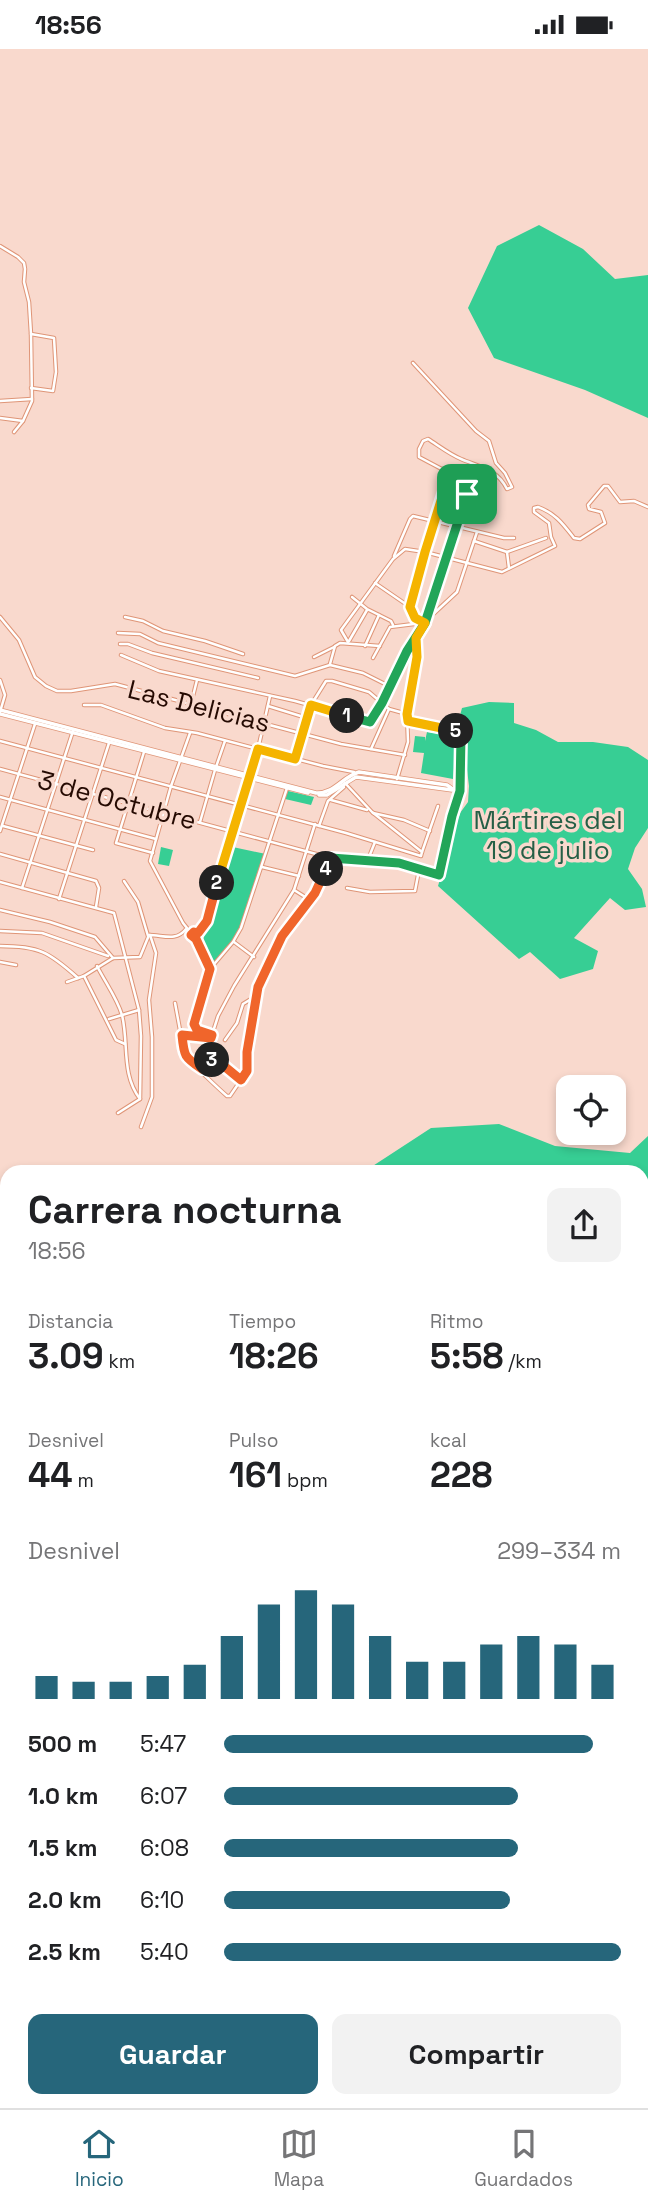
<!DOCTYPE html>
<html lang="es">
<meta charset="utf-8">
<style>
:root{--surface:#fff;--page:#f2f2f2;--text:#202124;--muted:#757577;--line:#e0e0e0;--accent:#26667b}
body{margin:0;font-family:"Space Grotesk",sans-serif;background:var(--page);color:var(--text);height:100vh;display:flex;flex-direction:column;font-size:26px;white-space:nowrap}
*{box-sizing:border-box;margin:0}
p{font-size:23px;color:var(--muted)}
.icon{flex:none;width:38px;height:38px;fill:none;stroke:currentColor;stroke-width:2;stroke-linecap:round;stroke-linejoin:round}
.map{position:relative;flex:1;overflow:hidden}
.drawer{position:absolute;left:0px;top:1116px;width:649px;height:943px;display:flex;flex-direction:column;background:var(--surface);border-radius:21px 21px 0 0;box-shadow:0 4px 10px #0003}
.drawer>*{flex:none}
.fabs{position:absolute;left:556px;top:1026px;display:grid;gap:14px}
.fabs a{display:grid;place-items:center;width:70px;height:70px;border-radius:14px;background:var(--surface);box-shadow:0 4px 10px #0003;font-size:35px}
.pin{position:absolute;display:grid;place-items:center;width:60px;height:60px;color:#fff;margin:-30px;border-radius:14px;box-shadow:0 4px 10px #0006}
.km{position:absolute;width:35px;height:35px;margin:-18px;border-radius:50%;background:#222;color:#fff;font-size:19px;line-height:35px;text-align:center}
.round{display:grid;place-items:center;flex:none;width:74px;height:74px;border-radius:14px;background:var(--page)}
.headline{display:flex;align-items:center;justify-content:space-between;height:119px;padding:0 28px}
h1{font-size:38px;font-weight:700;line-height:52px}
.metrics{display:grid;grid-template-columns:repeat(3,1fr);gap:10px;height:119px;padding:7px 28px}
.metrics div{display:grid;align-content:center}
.metrics b{font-size:35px;font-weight:700}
.metrics small{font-size:19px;font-weight:400}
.metrics p{font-size:19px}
.chart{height:196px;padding:14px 28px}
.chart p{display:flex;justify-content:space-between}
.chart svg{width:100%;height:126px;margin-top:7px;stroke:var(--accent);stroke-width:6}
.action{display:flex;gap:14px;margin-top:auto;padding:14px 28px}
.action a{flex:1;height:80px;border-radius:14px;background:var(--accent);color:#fff;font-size:28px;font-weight:700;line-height:80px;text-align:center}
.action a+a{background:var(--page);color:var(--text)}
ul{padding:0 28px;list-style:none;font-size:23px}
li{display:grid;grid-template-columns:112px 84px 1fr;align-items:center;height:52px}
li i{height:18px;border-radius:9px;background:var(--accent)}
.status{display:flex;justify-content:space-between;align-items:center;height:49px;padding:0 35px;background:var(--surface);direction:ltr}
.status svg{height:19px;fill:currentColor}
.menu{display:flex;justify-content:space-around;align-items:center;height:98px;border-top:2px solid var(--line);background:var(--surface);font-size:19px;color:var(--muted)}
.menu a{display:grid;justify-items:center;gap:4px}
.menu .on{color:var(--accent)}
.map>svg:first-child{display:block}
.green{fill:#37ce94}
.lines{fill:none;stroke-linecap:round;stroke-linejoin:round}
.minor-casing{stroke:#df9577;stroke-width:4.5}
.tertiary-casing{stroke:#df9577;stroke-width:5}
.minor{stroke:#fff;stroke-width:2.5}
.tertiary{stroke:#fff;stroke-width:3.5}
.split-1-casing{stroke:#fff;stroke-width:14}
.split-2-casing{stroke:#fff;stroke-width:14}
.split-3-casing{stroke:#fff;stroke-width:14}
.split-4-casing{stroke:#fff;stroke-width:14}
.split-5-casing{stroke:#fff;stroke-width:14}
.split-6-casing{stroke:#fff;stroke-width:14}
.split-1{stroke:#22a559;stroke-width:9}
.split-2{stroke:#f5b400;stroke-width:9}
.split-3{stroke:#f0652b;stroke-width:9}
.split-4{stroke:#f0652b;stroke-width:9}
.split-5{stroke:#22a559;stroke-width:9}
.split-6{stroke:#f5b400;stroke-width:9}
.labels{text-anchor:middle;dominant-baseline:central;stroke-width:7;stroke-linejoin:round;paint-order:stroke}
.street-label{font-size:26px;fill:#250a02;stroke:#f9d9cd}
.park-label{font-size:26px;fill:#255f46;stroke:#f9d9cd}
</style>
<div class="status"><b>18:56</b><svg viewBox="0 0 49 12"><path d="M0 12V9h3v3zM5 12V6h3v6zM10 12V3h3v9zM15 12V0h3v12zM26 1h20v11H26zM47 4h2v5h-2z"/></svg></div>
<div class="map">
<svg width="648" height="2059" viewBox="0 0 648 2059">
<rect width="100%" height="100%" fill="#f9d9cd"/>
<g class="green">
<polygon points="539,176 583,200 615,230 648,226 648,369 585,341 494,309 468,259 497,197"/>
<polygon points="489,653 514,654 514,674 536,681 558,693 593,693 628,698 648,711 648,779 635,799 628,820 642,840 646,858 625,861 610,849 574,889 598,902 593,920 560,930 530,903 519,910 438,837 460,764 468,753 469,737 463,687 462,683 457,678 462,659"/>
<polygon points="427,683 457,687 453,730 421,724 424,704 413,703 415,687 425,688 425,692"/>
<polygon points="288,742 314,748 311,756 285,750"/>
<polygon points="228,797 266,805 241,879 233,892 211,917 202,895"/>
<polygon points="161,798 173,801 169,817 158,815"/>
<polygon points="499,1075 555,1097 630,1104 648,1087 648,1705 642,1699 642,1124 362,1124 431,1079"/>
<polygon points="642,1908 648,1915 648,1964 642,1974"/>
<polygon points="165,2053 589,2053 585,2059 162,2059"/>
</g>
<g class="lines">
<defs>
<g id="minor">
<polyline points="0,197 18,208 24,214 25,220 24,233 29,253 31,285 32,352 23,372 0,369"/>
<polyline points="31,339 53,342 56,323 54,289 31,285"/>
<polyline points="0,352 32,350"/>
<polyline points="14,383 23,372"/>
<polyline points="474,492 507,503 546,489"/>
<polyline points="507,503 509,519"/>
<polyline points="394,507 410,470 413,467 504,489 514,489"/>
<polyline points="375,534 410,558"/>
<polyline points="352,548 367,560 391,572 393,576"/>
<polyline points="0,568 19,591 35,628 46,637 57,642 71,642 115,635 341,695 405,706"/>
<polyline points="125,568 143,572 163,582 205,592 243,605"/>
<polyline points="429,569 457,543 477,483"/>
<polyline points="425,574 415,569 410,558 425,503 445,440 466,445"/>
<polyline points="118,584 140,585 158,594 295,627 330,616 363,624 389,637"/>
<polyline points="349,592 367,561"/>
<path d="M348 593 341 581 393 510 405 500 425 503 502 523 555 497 551 488 549 474 534 463V459L538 458C555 464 563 475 574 489L580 490 605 474 601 463 589 460 588 456 604 437H608L620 453 634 452 648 458"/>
<polyline points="120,595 128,595 152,604 258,629"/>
<polyline points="365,597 379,566"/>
<path d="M121 606 159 622 295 652 370 673 382 654 406 602 425 574 470 435 419 408V400L423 392 428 390C439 397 449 405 461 410 480 418 497 420 507 440L512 438 505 424 496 414 489 392 476 382 413 314"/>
<polyline points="314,608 334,598"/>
<polyline points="373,609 390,578 422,574"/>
<polyline points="330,615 335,597 340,594 380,597"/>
<polyline points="0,631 5,646 0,663"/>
<polyline points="191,655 197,631"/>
<polyline points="84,656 101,656 165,679 197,684 323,717 354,723"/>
<polyline points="268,657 307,669"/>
<polyline points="190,684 171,737 150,812 183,874 191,884"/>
<polyline points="0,692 346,784 421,807 422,803 372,763 345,734"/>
<polyline points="371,700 389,660"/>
<polyline points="144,703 116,794 153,804"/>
<polyline points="295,710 311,656 326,632 332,632 369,643 389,660 407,665"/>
<polyline points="216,718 225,692"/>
<polyline points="0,720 331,809 399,814 438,827 440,824 452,767 460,742 461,687 458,682 408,672"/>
<polyline points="397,730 408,693 407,665 417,608 416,589"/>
<polyline points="0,748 156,790"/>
<polyline points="331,751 367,761"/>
<polyline points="373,764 404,771 430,782"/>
<polyline points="200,773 215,721"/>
<polyline points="3,777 93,801"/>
<polyline points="319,777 328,752 344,738"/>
<polyline points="0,782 35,675"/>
<polyline points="422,803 438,757"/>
<polyline points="0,805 96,832 99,839 96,858"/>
<polyline points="367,813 375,793"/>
<polyline points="262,818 299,827"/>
<polyline points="124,832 138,853 148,887"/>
<polyline points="0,833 114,864 139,961 141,987 140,1050 118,1064"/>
<polyline points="22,839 73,682"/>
<polyline points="347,839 370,843 415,842 419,821"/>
<polyline points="294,841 310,851"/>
<polyline points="59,850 109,694"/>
<polyline points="0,861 50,873 95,888 113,909"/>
<polyline points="0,882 42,884 108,907"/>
<circle cx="195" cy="886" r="4"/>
<polyline points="198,884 207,872 258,700 270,647"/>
<polyline points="196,890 209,919"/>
<polyline points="234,893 254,908"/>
<path d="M0 897C39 897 49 903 78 929"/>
<polyline points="0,913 16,916"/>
<path d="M97 917C105 933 117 949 122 966 129 995 121 1025 140 1050"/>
<polyline points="84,927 116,991 125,995"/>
<path d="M67 933 84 927 113 909 140 908 149 886C163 886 176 893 186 880"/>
<path d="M175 954 185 1008C200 1021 211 1033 227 1047H230L247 1022V1002L258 938 282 887 315 844 331 809"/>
<polyline points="109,970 139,961"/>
<polyline points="183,986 211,989"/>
<polyline points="212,986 197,981 194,972 210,920 233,893 241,879 287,739"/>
<polyline points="225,991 237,974 243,955 256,947"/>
<polyline points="216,1006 224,1017 241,1031"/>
<polyline points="202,1020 216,1006 211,989 218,967 234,937 294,841 315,775"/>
<polyline points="141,1078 152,1048 152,988 149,951 156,904 150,886"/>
<polyline points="0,1429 7,1429"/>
<polyline points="0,1467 7,1468"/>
<polyline points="0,1531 7,1532"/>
<polyline points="0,1567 5,1566 7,1563"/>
<polyline points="0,1598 7,1600"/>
<polyline points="0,1615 7,1621"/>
<polyline points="0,1635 7,1637"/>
<polyline points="0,1648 7,1649"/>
<polyline points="0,1655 7,1657"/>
<polyline points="0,1665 7,1666"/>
<polyline points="642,1695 648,1697"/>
<polyline points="642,1783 647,1794 648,1812"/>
<polyline points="0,1871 7,1866"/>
<polyline points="0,1916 7,1911"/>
<polyline points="0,1932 7,1926"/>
<polyline points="0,1951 7,1945"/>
<polyline points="0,1981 7,1980"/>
<polyline points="4,1998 7,1996"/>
<polyline points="38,2053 39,2059"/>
<polyline points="109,2053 113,2056"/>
<polyline points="1,2059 32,2053"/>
</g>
<g id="tertiary">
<path d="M0 661 316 744C334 745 342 728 359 723L447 736 454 741"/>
<polyline points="0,665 308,744"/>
<polyline points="319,746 327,746 356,728 452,741"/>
</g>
</defs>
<use href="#minor" class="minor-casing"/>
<use href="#tertiary" class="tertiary-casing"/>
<use href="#minor" class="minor"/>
<use href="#tertiary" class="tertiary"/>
</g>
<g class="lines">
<defs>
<polyline id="split-1" points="347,667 370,673 382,654 407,602 425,574 467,445"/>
<polyline id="split-2" points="217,834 258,700 295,710 311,656 347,667"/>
<path id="split-3" d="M212 1011 202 1020C184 1008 184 1007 182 986L211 989 212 986 197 981 194 975 210 920 196 890 191 886 194 883 198 884 207 872 217 834"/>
<polyline id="split-4" points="212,1011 216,1006 224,1017 241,1031 247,1022 247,1003 258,938 282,887 315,844 326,820"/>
<polyline id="split-5" points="326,820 331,809 399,814 439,826 452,767 460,742 461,687 456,682"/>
<polyline id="split-6" points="456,682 408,672 407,665 417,608 416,589 425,574 415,569 410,558 425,503 444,442 447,440 467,445"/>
</defs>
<use href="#split-1" class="split-1-casing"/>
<use href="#split-2" class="split-2-casing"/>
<use href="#split-3" class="split-3-casing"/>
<use href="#split-4" class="split-4-casing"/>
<use href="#split-5" class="split-5-casing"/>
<use href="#split-6" class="split-6-casing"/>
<use href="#split-1" class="split-1"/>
<use href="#split-2" class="split-2"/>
<use href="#split-3" class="split-3"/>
<use href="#split-4" class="split-4"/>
<use href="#split-5" class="split-5"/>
<use href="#split-6" class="split-6"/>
</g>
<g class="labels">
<g class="street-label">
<text transform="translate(199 657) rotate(14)">Las Delicias</text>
<text transform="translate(117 751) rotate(15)">3 de Octubre</text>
</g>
<g class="park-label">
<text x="548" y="771">Mártires del<tspan x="548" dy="30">19 de julio</tspan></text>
</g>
</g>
</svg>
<div class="fabs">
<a><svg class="icon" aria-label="locate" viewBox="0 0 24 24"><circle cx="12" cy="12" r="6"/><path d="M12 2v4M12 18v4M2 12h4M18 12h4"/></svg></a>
</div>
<div class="pin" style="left:467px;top:445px;background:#1e9e55"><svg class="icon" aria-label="arrive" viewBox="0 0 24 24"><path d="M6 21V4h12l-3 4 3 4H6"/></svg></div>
<b class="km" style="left:347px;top:667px">1</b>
<b class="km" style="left:217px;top:834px">2</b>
<b class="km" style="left:212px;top:1011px">3</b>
<b class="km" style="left:326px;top:820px">4</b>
<b class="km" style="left:456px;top:682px">5</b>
<section class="drawer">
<div class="headline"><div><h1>Carrera nocturna</h1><p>18:56</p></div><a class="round"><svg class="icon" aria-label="share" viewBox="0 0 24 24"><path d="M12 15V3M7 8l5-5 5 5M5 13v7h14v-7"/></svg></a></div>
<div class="metrics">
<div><p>Distancia</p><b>3.09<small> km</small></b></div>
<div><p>Tiempo</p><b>18:26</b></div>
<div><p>Ritmo</p><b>5:58<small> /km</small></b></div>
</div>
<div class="metrics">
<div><p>Desnivel</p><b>44<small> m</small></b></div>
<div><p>Pulso</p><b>161<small> bpm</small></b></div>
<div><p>kcal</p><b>228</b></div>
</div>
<div class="chart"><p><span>Desnivel</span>299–334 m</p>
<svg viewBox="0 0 160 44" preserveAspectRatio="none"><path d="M5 44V36M15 44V38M25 44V38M35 44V36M45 44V32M55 44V22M65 44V11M75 44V6M85 44V11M95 44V22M105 44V31M115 44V31M125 44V25M135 44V22M145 44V25M155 44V32"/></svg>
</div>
<ul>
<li><b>500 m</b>5:47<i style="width:93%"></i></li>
<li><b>1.0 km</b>6:07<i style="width:74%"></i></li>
<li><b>1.5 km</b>6:08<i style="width:74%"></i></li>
<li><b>2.0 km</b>6:10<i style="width:72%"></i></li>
<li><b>2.5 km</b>5:40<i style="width:100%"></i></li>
</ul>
<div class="action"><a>Guardar</a><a>Compartir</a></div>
</section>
</div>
<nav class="menu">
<a class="on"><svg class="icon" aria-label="home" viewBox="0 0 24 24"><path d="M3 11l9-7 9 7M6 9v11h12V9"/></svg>Inicio</a>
<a><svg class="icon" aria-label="map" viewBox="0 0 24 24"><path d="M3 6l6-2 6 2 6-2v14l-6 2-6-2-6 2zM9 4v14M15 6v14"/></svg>Mapa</a>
<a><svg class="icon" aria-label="saved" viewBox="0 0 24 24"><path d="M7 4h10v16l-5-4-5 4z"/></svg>Guardados</a>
</nav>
